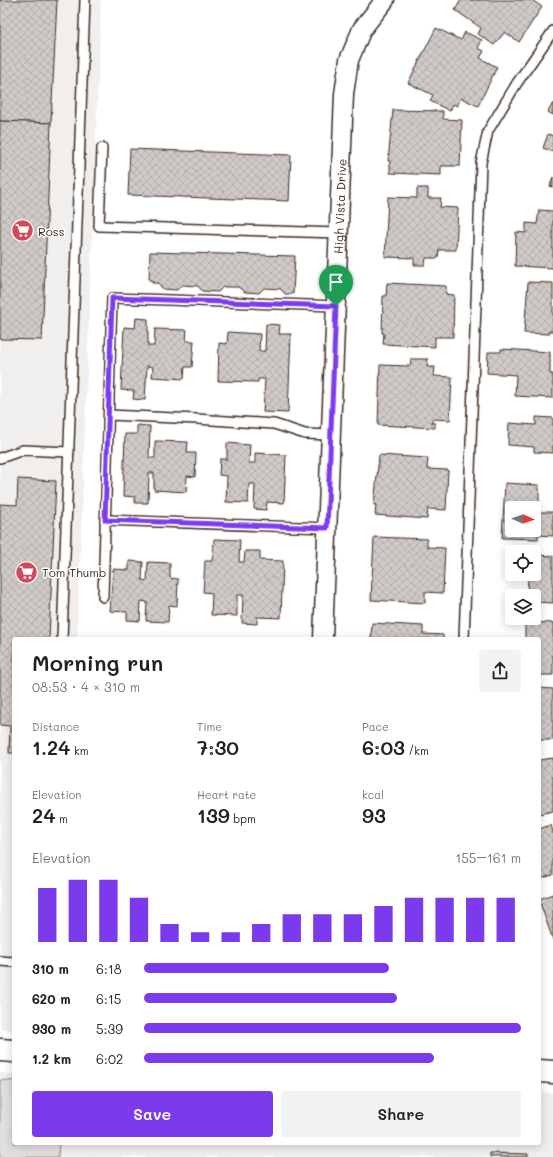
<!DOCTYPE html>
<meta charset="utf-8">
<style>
:root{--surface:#fff;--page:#f2f2f2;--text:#222;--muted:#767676;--accent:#7c3aed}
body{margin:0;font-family:Mali,sans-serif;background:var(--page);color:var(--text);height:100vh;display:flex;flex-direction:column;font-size:15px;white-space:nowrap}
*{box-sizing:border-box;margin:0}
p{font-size:13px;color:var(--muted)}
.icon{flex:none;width:22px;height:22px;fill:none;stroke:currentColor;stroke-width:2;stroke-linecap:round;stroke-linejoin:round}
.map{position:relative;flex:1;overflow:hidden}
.panel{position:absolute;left:12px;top:637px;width:529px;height:508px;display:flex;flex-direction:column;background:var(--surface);border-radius:4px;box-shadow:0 2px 10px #0003}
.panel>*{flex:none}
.needle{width:26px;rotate:92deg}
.controls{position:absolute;left:505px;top:501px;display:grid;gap:8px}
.controls a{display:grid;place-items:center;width:36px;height:36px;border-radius:4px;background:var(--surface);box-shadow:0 2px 10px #0003;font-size:20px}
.pin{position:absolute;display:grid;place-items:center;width:34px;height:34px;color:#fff;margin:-41px -17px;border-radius:50% 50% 50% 0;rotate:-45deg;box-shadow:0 0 4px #0007}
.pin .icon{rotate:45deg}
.round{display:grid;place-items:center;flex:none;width:42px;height:42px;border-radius:4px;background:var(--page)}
.head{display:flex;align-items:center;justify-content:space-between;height:68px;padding:0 20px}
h1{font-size:22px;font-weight:600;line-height:30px}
.metrics{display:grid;grid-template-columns:repeat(3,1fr);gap:6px;height:68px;padding:4px 20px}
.metrics div{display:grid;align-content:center}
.metrics b{font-size:20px;font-weight:600}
.metrics small{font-size:11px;font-weight:400}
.metrics p{font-size:11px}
.chart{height:112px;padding:8px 20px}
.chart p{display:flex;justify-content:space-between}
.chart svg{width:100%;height:72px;margin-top:4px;stroke:var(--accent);stroke-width:6}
.action{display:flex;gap:8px;margin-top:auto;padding:8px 20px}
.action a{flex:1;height:46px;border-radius:4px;background:var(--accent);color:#fff;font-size:16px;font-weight:600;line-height:46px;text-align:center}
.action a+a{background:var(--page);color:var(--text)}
ul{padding:0 20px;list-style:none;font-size:13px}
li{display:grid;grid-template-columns:64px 48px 1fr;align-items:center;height:30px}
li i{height:10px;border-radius:5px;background:var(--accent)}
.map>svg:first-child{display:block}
.built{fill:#f1efee}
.green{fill:#e2e0de;stroke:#8e857e}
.building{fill:url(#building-cross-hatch);stroke:#3b2a1e;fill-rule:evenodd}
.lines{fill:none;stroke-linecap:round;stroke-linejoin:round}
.service-casing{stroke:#3b2a1e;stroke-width:12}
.minor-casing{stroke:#3b2a1e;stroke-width:21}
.tertiary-casing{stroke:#3b2a1e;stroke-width:25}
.service{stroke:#fff;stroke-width:9}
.minor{stroke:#fff;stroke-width:18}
.tertiary{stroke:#fff;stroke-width:22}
.route-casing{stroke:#fff;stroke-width:8}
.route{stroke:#7c3aed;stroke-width:5}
.labels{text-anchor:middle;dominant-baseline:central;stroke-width:3;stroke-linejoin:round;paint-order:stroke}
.street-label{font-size:12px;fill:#3b2a1e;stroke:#fff}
.poi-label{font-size:12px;fill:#3b2a1e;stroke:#fff;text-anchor:start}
</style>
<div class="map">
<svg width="553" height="1157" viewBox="0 0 553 1157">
<defs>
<pattern id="building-cross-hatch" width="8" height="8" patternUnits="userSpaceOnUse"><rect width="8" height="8" fill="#cfcac7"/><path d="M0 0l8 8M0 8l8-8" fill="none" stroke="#b3aeaa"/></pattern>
</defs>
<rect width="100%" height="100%" fill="#fff"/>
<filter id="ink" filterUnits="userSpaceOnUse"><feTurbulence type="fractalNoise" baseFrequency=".025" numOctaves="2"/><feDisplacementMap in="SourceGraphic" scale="8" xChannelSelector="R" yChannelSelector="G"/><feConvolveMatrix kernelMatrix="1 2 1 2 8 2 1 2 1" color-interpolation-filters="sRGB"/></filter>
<g filter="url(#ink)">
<g class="built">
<polygon points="0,0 101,0 77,639 14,639 14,1030 0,1029"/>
<polygon points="0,1073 14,1074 14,1143 539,1143 539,1092 553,1093 553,1157 0,1157"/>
</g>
<polygon class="green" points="0,1080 14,1081 14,1143 59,1143 58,1157 0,1157"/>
<g class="building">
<polygon points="0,0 57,0 51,123 0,121"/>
<polygon points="461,0 532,0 542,7 519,42 505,32 494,45 478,34 481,28 455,10"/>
<polygon points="436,28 461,40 465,32 482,40 478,48 484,51 480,58 497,67 478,106 461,98 457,106 453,104 450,111 430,101 433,95 408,83"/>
<polygon points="553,103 553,115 548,112"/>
<polygon points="393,110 443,111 443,119 462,120 460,166 441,166 441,175 390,173 390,161 388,161"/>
<polygon points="0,121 51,123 42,340 0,339"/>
<polygon points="548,134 553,136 553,152 543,148"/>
<polygon points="130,149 291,155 289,201 128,195"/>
<polygon points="553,177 553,187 550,186"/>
<polygon points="417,188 428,188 428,198 441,198 440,207 458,208 456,250 439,250 438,258 426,258 425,265 414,265 414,258 385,257 388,197 417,198"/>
<polygon points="539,210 553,211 553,268 515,266 516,232 526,233 526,223 537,224"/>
<polygon points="150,252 295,256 293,294 285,294 281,289 264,288 259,293 245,292 238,287 223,287 218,292 202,291 198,286 182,285 177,290 163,289 158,283 152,283 153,281 149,280"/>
<polygon points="528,282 553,283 553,331 549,331 549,334 524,333"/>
<polygon points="387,283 446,286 446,294 454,295 453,337 435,337 435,347 383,344 384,333 382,333 383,296 386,296"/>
<polygon points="136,318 148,319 148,346 154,346 155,329 187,330 186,341 194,341 192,367 185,367 184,379 152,377 153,367 147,366 145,400 133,399 134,391 121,390 124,327 135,328"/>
<polygon points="266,324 280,325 279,334 291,334 288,413 263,412 265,379 258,379 258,382 218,381 219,343 227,344 228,332 260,334 259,351 265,351"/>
<polygon points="501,349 550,352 550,374 553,374 553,398 515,396 516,375 487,373 488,352 501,352"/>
<polygon points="411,359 428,359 427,367 435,367 434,376 452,377 450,420 432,419 432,423 435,423 435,428 378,425 380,365 410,366"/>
<polygon points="536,417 553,418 553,453 534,452 534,447 508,445 509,423 536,425"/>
<polygon points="137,425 150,426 149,458 155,458 155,441 188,442 187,453 196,453 195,477 187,476 186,492 154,490 154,473 149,473 148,503 135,503 135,497 123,496 125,434 137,434"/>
<polygon points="227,443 250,445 249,463 255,463 255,453 286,455 284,503 267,502 266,510 254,509 255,484 249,484 248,503 226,502 227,476 219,475 220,459 227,459"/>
<polygon points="379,455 428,458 427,469 448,470 446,510 428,509 427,519 375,515 376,505 374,505"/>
<polygon points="18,479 56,481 49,639 14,639 14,753 9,753 10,726 0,725 0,504 17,505"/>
<path d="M505 483 539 485V512H553V536L538 535V539L502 538ZM512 508H534V530H512Z"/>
<polygon points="374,537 427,539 427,547 445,548 443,593 425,592 425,603 371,600"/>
<polygon points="214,539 240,540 239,562 244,562 245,551 260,551 260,560 283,561 281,618 257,617 257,624 242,623 243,595 237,595 237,616 211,615 212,593 203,592 205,561 212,561"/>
<polygon points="508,553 512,553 512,574 534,574 534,555 553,556 553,603 534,602 534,596 527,596 528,578 507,577"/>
<polygon points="129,561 143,562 142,580 147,581 148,562 170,563 170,578 178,579 177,606 169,605 168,622 146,621 147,602 141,601 140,621 127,620 127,612 110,611 113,569 129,570"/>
<polygon points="525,622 553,623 553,675 539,675 539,639 525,639"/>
<polygon points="372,623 423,626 423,634 443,635 443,639 371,639"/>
<polygon points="539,688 553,689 553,740 539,740"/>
<polygon points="553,758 553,811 539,814 539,760"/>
<polygon points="551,825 553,832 553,875 539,879 539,829"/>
<polygon points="553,894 553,940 539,900 539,899"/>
<polygon points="490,1153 528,1154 528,1157 490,1157"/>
</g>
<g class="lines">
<defs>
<g id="service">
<polyline points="102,148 99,226 339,233"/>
<polyline points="109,415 197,419 274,424 305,434 331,435"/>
<polyline points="0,458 23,450 69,452"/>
<polyline points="105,520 327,528"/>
<polyline points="103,597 112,298 336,306"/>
<polyline points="62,639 85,0"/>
<polyline points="464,639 481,163 488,131 517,83 553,31"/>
<polyline points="0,961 14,962"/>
</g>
<g id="minor">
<path id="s1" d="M323 639 344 94 349 60 362 29 385 0"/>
</g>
<g id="tertiary">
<polyline points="0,1050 14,1051"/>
<polyline points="539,1071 553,1072"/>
</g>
</defs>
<use href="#service" class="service-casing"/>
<use href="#minor" class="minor-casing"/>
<use href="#tertiary" class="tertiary-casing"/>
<use href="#service" class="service"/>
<use href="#minor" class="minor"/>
<use href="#tertiary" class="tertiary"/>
</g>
</g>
<g class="lines" filter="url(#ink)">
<defs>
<polygon id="route" points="112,298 336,306 327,528 105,520"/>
</defs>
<use href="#route" class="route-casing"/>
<use href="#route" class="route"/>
</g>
<defs>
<symbol id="supermarket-disc" viewBox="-11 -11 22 22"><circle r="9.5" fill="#d1495b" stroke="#fff"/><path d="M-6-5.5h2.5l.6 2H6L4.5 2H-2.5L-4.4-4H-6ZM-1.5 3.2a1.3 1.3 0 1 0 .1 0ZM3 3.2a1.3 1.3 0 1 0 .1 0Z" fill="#fff"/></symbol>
</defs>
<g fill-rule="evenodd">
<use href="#supermarket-disc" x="10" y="218" width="25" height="25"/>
<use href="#supermarket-disc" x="14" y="560" width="25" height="25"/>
</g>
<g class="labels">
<g class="street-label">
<text stroke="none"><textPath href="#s1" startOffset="433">High Vista Drive</textPath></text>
</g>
<g class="poi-label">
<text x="38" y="231">Ross</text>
<text x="42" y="572">Tom Thumb</text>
</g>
</g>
</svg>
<div class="controls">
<a><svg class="needle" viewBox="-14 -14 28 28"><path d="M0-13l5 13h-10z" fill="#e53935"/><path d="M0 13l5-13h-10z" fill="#767676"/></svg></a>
<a><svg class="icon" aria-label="locate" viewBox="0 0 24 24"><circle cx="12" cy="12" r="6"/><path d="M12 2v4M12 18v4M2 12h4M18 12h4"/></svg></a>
<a><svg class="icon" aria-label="layers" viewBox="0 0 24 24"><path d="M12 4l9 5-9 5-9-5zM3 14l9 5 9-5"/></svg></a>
</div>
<div class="pin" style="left:336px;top:306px;background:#1e9e55"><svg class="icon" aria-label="arrive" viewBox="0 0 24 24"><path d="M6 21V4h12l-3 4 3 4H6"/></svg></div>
<section class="panel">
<div class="head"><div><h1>Morning run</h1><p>08:53 · 4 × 310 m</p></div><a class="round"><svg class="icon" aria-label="share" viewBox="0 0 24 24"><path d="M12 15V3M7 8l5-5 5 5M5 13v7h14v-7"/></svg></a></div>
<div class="metrics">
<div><p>Distance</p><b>1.24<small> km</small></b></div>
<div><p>Time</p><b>7:30</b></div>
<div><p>Pace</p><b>6:03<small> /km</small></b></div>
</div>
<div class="metrics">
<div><p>Elevation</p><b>24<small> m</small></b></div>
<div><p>Heart rate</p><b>139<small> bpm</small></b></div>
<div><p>kcal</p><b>93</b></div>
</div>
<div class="chart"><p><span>Elevation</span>155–161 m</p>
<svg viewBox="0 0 160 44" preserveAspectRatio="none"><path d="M5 44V11M15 44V6M25 44V6M35 44V17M45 44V33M55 44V38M65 44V38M75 44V33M85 44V27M95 44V27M105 44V27M115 44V22M125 44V17M135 44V17M145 44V17M155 44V17"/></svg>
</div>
<ul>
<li><b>310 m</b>6:18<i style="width:65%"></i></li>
<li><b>620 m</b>6:15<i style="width:67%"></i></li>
<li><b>930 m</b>5:39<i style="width:100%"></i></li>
<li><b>1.2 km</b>6:02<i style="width:77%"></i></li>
</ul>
<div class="action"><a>Save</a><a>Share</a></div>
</section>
</div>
